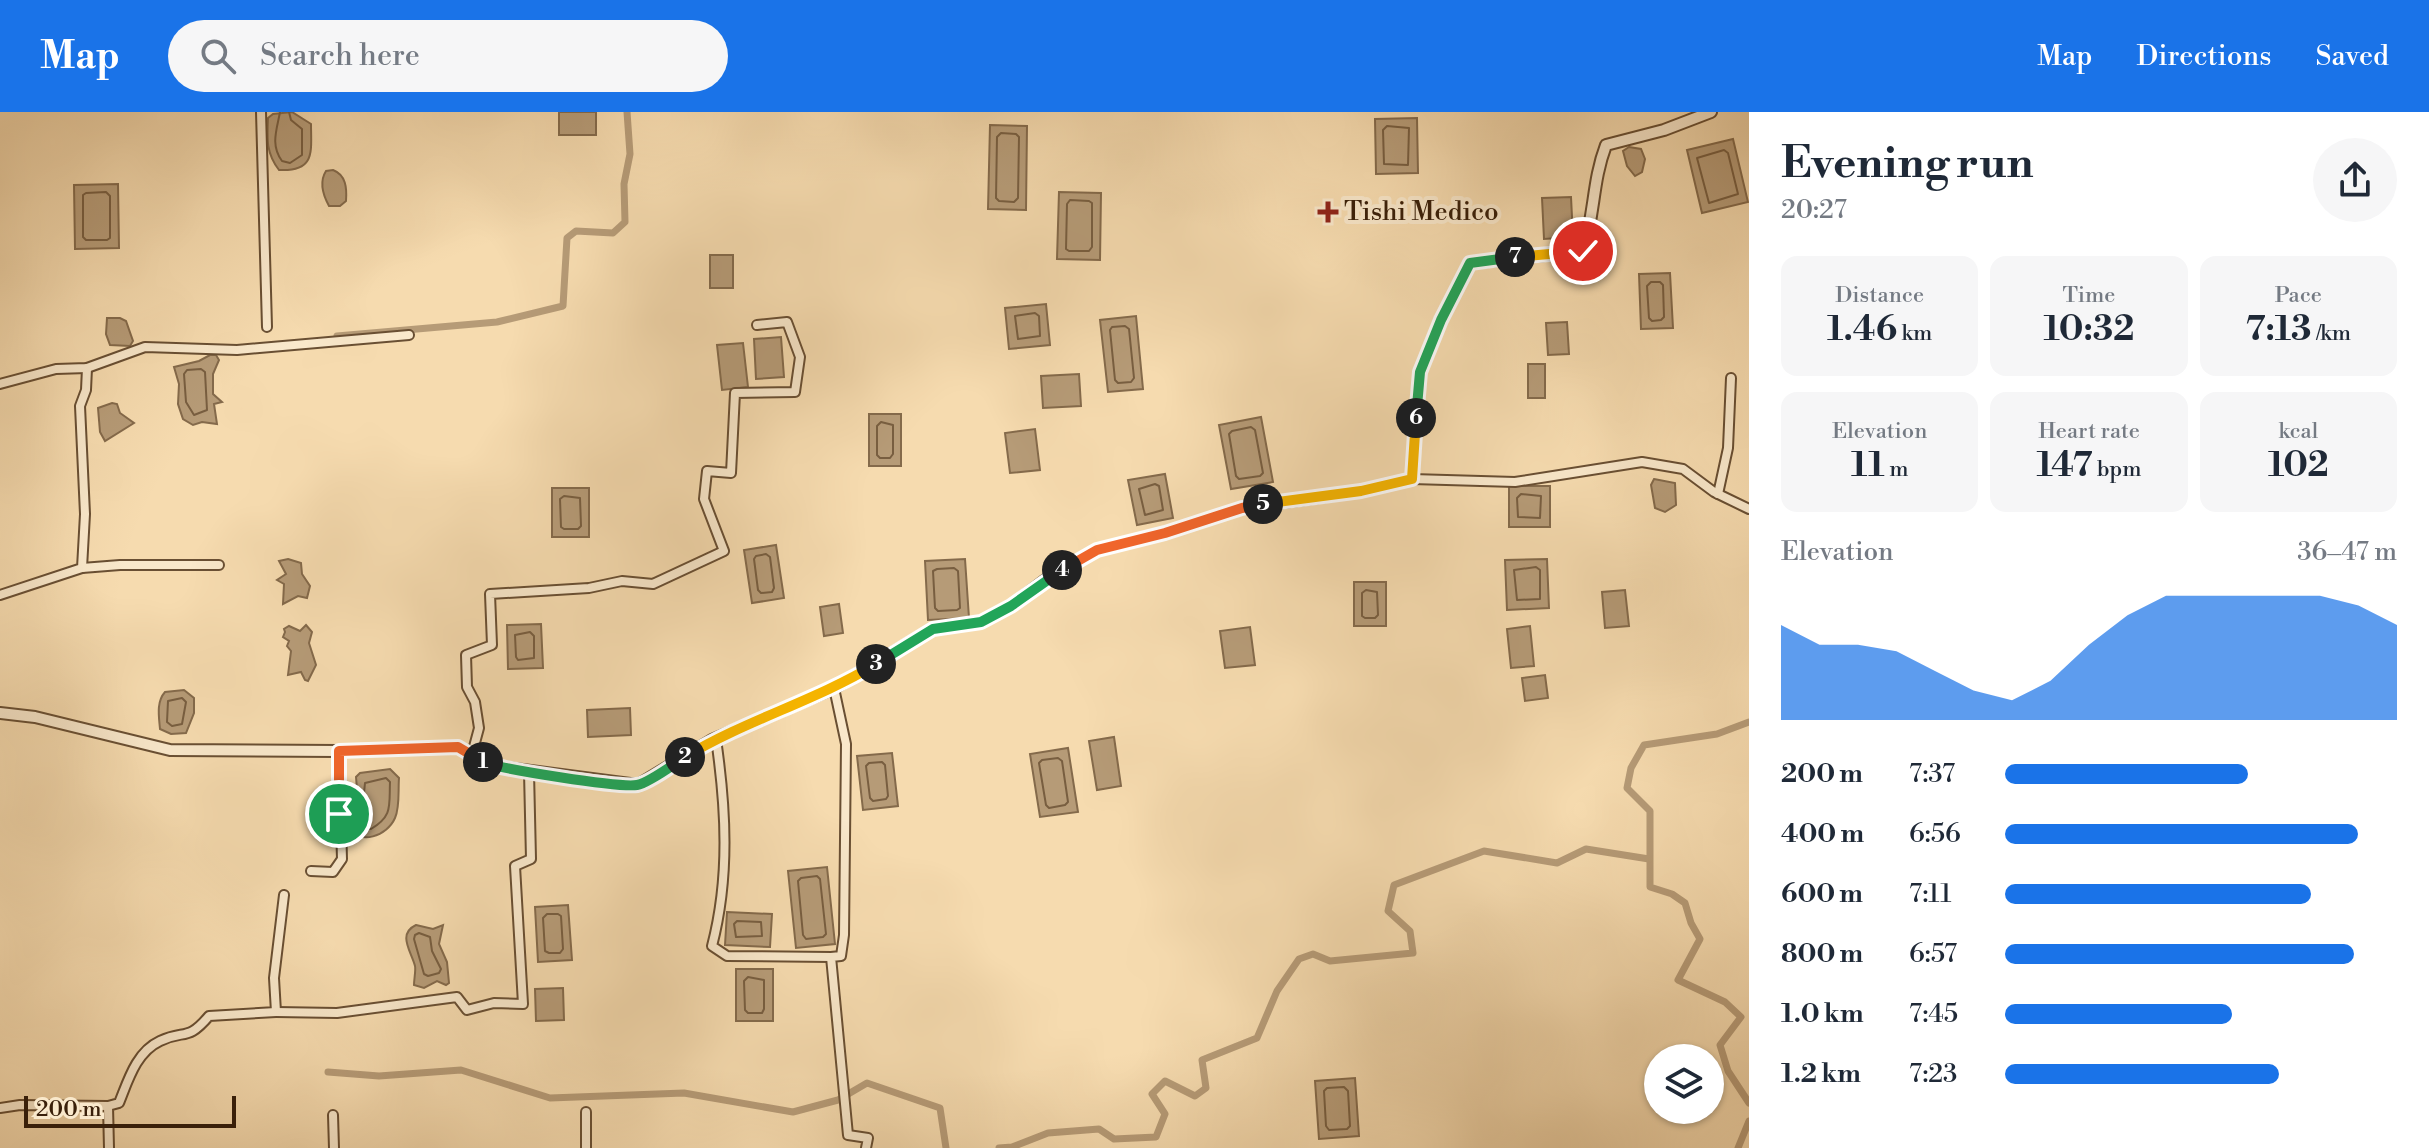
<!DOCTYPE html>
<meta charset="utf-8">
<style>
:root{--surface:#fff;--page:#f6f6f7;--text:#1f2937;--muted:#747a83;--accent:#1a73e8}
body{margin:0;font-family:"Libre Bodoni",serif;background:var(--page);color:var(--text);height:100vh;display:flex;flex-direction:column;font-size:30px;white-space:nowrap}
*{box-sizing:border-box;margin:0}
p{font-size:26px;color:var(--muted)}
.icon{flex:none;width:44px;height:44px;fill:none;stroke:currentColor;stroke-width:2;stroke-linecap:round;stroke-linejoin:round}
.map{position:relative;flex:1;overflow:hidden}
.panel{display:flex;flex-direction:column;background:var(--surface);width:680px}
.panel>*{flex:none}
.fabs{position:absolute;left:1644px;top:932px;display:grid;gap:16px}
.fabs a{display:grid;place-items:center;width:80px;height:80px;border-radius:50%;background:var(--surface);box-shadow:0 2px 6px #0004;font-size:40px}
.scale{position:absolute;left:24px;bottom:20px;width:212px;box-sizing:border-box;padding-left:8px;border:4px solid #3a200a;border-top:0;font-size:22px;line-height:28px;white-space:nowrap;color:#3a200a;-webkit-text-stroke:6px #f9e8cb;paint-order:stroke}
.pin{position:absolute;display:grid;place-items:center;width:68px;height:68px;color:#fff;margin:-34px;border:4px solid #fff;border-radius:50%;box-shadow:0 2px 8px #0007}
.km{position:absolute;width:40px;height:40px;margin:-20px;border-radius:50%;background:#222;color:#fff;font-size:22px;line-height:40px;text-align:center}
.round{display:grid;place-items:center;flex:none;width:84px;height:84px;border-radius:42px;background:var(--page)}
.headline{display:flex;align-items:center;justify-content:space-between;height:136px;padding:0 32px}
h1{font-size:44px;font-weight:800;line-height:60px}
.figures{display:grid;grid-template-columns:repeat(3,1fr);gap:12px;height:136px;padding:8px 32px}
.figures div{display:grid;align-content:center;border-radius:16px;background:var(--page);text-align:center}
.figures b{font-size:34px;font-weight:800}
.figures small{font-size:22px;font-weight:400}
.figures p{font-size:22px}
.chart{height:224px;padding:16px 32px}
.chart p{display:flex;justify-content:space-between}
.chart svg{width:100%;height:144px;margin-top:8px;fill:var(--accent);opacity:.7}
ul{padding:0 32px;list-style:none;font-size:26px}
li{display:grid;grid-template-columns:128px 96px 1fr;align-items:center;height:60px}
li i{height:20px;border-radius:10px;background:var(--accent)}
header{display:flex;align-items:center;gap:48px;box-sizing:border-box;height:112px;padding:0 40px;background:var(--accent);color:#fff}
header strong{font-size:38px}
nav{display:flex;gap:44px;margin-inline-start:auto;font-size:28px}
.search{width:560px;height:72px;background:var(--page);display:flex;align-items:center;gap:20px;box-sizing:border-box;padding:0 28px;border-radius:44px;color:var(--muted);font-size:30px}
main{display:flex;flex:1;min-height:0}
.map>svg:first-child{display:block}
.water{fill:#b69b77;stroke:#846a4b;stroke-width:2}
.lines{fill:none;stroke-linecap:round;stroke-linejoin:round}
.shore{stroke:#785e40;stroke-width:2}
.canal{stroke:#b69b77;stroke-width:7}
.minor-casing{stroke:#694f33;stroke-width:12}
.tertiary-casing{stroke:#694f33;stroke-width:14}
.minor{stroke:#f9e8cb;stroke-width:8}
.tertiary{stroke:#f9e8cb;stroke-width:10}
.split-1-casing{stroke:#fff;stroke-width:16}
.split-2-casing{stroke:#fff;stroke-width:16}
.split-3-casing{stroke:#fff;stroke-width:16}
.split-4-casing{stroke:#fff;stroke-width:16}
.split-5-casing{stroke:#fff;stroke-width:16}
.split-6-casing{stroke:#fff;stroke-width:16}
.split-7-casing{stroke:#fff;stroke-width:16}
.split-8-casing{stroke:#fff;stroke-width:16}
.split-1{stroke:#f0652b;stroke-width:10}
.split-2{stroke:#22a559;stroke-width:10}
.split-3{stroke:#f5b400;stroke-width:10}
.split-4{stroke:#22a559;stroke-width:10}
.split-5{stroke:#f0652b;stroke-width:10}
.split-6{stroke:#f5b400;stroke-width:10}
.split-7{stroke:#22a559;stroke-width:10}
.split-8{stroke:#f5b400;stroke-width:10}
.poi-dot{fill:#8f2418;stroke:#f9e8cb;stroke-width:3}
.labels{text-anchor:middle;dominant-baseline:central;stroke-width:8;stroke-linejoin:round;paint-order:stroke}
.poi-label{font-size:26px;fill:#3a200a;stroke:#f9e8cb;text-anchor:start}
</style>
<header>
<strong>Map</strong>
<div class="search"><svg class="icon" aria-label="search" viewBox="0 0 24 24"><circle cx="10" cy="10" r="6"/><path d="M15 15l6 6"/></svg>Search here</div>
<nav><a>Map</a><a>Directions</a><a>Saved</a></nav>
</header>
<main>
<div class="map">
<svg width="1749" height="1036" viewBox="0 0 1749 1036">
<rect width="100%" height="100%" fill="#f6dbaf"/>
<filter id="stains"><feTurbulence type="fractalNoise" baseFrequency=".0025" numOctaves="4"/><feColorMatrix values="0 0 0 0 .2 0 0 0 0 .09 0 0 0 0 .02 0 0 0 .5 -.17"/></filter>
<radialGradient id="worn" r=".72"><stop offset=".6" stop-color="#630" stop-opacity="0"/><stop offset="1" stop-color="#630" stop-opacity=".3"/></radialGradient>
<g class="water">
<path d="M292 0 311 12C311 39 316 60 279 58 266 41 267 27 268 6L273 2Z"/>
<rect x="559" y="0" width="37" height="23"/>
<polygon points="1417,6 1418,61 1376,62 1375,7"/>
<polygon points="990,13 1027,14 1026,98 988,97"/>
<polygon points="1733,27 1748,90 1702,101 1687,38"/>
<polygon points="1629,35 1641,37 1645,47 1642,60 1635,64 1627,54 1623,39"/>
<path d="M333 58C346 63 347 76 346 89L340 94H329C323 83 319 70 326 59Z"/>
<polygon points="118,72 119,136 75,137 74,73"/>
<polygon points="1059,80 1101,81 1100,148 1057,147"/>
<polygon points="1571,85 1573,125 1544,127 1542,86"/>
<rect x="710" y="143" width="23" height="33"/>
<polygon points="1670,161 1673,216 1641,217 1639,162"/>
<polygon points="1046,192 1050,233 1009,237 1005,196"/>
<polygon points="1136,204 1143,277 1108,280 1100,208"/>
<polygon points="107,206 120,206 126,209 133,229 130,234 110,233 106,222"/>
<polygon points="1567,210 1569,242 1548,243 1546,211"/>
<polygon points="781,225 784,265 756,267 754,227"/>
<polygon points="743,231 748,275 722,278 717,233"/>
<polygon points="210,243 216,243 219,248 213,262 213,282 222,290 214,292 217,312 202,310 193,313 183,307 178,292 179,272 174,255 199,249"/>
<rect x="1528" y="252" width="17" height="34"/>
<polygon points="1079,262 1081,294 1043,296 1041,264"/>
<polygon points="112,291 117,292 120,301 134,311 105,329 100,320 98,296"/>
<rect x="869" y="302" width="32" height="52"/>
<polygon points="1261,305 1273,370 1231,377 1219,313"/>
<polygon points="1035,317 1040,358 1010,361 1005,321"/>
<polygon points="1165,362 1173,406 1137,413 1128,368"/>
<polygon points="1654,367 1675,371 1676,393 1665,400 1655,396 1651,373"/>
<rect x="1509" y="374" width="41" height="41"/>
<rect x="552" y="376" width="37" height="49"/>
<polygon points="776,433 784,486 752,491 744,438"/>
<polygon points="288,447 301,451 302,462 310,474 307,486 298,484 283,492 284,472 277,468 286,462 279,449"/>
<polygon points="965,447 969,506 928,508 925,449"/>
<polygon points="1547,447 1549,496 1507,498 1505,448"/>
<rect x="1354" y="470" width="32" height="44"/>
<polygon points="1625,478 1629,514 1605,516 1602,480"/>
<polygon points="839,492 843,521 824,524 820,495"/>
<polygon points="541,512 543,556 508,557 507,513"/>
<polygon points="306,513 312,520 309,531 316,553 308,569 305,568 301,560 288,563 291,539 287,534 289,529 283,525 285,520 284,517 289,514 300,519"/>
<polygon points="1530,514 1534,554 1511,556 1507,517"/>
<polygon points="1250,515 1255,553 1225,556 1220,519"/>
<polygon points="1545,563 1548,586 1525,589 1522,566"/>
<path d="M184 578 194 586V601L186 621 171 622 160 617C159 605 156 590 165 580Z"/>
<polygon points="630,596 631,623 588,625 587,598"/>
<polygon points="1114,625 1121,674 1097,678 1089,629"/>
<polygon points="1068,636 1078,700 1040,705 1030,642"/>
<polygon points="892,641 898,694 863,698 857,644"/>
<path d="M390 657 399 666C398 678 400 695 395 706 387 724 360 734 347 715L350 703 348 686 357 677 356 665 360 661Z"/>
<polygon points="827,755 835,832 796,836 788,759"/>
<polygon points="568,793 572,848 538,850 535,795"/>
<polygon points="727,800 772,802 770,835 725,833"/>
<path d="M416 813 433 817 443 813 439 832 447 850 449 871 446 873 437 869 424 876 414 873C414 867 416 858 415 854 411 839 397 822 416 813Z"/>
<rect x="736" y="857" width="37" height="52"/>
<polygon points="563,876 564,908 536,909 535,877"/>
<polygon points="1355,966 1359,1024 1319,1027 1315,969"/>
</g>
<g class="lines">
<g class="shore">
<path d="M280 0C277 17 270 33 282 49L290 51 302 43V17L291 8 289 0"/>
<polygon points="1387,14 1409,16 1408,53 1384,52 1383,18"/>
<polygon points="1001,21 1016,22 1019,25 1018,86 1014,90 999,89 996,86 997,25"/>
<polygon points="1724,38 1728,41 1738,82 1709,91 1697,46"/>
<polygon points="106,80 110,84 110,126 107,128 86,128 83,125 83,83 86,81"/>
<polygon points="1070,88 1089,89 1092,91 1092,135 1089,139 1069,139 1066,137 1067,92"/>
<polygon points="1651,170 1660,170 1663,173 1664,205 1661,208 1652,209 1649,206 1647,174"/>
<polygon points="1035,201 1039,204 1040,224 1018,227 1015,204"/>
<polygon points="1125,214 1129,217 1134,266 1131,270 1118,271 1115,268 1110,218 1112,215"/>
<polygon points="201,257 205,260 207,298 194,303 186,290 184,262 187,258"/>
<polygon points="881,310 893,313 893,342 890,346 880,346 877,343 877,314"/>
<polygon points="1251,315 1255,318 1263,361 1260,364 1239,367 1236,364 1229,322 1232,319"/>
<polygon points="1155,372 1159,374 1163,398 1145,403 1139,377"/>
<polygon points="1521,382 1541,384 1540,406 1518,405 1517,386"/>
<polygon points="564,384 580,386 581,414 578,417 564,417 561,415 560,387"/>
<polygon points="766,442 770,445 774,476 772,480 761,481 758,478 754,447 756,444"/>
<polygon points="1536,455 1540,458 1540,487 1517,488 1514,458"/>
<polygon points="954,456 958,459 960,496 957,498 938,499 935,496 933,459 937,457"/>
<polygon points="1366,478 1377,480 1378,503 1375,506 1365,506 1362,504 1362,481"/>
<polygon points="530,520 534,524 534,546 518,548 516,545 515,523"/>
<polygon points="182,586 186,590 182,612 172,614 167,610 168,589"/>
<polygon points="1058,646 1062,649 1068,690 1065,693 1049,696 1046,693 1039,651 1042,648"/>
<polygon points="882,650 885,653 888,684 886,687 873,689 870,686 866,654 869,651"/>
<path d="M386 666 390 670C389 694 393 704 371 717L358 715 357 690 364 681 365 671Z"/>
<polygon points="817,764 820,767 826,822 823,825 806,827 803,823 798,769 801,766"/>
<polygon points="547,802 558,802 561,804 563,837 560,841 549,841 545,839 543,806"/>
<polygon points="737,809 761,810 762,824 736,825 734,812"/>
<polygon points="419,821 430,825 432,839 441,857 439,861 428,864 424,862 414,827 415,823"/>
<polygon points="748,865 764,868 764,897 762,901 748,901 745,898 744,869"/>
<polygon points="1344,975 1348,979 1350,1014 1347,1017 1329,1018 1326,1014 1324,979 1327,976"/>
</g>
<g class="canal">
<polyline points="337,224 497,210 563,194 567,126 576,119 613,121 625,110 624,72 630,42 627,0"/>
<polyline points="1749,610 1717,622 1644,633 1631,656 1627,676 1650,699 1650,775 1672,782 1685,791 1691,811 1700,827 1678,868 1725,890 1741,905 1720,933 1728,959 1749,991"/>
<polyline points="328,960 379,964 461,958 550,986 684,981 793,1000 838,988 867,971 940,996 946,1036"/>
<polyline points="999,1036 1012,1035 1048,1021 1099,1017 1114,1027 1156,1025 1165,1002 1152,982 1165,969 1195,984 1206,976 1202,948 1257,926 1277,879 1299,847 1313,842 1330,849 1413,841 1410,819 1388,799 1394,773 1484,739 1557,751 1586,737 1649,747"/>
<polyline points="1738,1036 1749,1009"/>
</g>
<defs>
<g id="minor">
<polyline points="261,0 267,215"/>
<polyline points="0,272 56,257 87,256 145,235 237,238 409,223"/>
<polyline points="1412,367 1515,370 1642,350 1683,357 1714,380 1749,397"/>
<polyline points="1718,382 1728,336 1731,266"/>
<polyline points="82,456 120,453 219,453"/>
<polyline points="0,483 82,456 85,402 80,294 86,278 87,256"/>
<polyline points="834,576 846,632 844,823 841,844 831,845 848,1023 868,1026 866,1036"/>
<path d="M716 627C726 696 730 765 712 834L727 844 831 845"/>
<polyline points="472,642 479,616 475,590 467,575 466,543 492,533 490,482 589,476 622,469 653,472 724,439 704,387 707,359 731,361 735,281 795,280 800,245 787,210 757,213"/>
<polyline points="311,759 333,760 342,747 339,639"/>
<polyline points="276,900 337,901 457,885 467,898 494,891 523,892 515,754 531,747 529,660"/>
<polyline points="0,996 20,993 108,994"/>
<polyline points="586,1000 586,1036"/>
<polyline points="333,1003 334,1036"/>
<path d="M109 1036 108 994 119 991C128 969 136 940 160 929 185 917 187 930 209 904L276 900 274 866 284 783"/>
</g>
<path id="tertiary" d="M0 601 35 605 170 638 339 639 458 635 493 654 638 673 712 628 834 576 933 517 981 510 1011 494 1044 469 1097 438 1165 421 1242 396 1361 379 1412 367 1420 260 1441 208 1470 151 1583 139C1595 102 1592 70 1606 33L1664 18 1711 0"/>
</defs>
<use href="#minor" class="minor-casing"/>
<use href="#tertiary" class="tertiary-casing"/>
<use href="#minor" class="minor"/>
<use href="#tertiary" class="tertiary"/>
</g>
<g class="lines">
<defs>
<polyline id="split-1" points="339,702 339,639 458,635 483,650"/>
<path id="split-2" d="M483 650C500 657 620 676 637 673 649 671 674 652 685 645"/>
<path id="split-3" d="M685 645C746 608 815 589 876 552"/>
<polyline id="split-4" points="876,552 933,517 981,510 1011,494 1062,458"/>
<polyline id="split-5" points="1062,458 1097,438 1165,421 1242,396 1263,392"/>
<polyline id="split-6" points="1263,392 1361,379 1412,367 1416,306"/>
<polyline id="split-7" points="1416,306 1420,260 1441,208 1470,151 1515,145"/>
<polyline id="split-8" points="1515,145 1583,139"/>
</defs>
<use href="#split-1" class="split-1-casing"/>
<use href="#split-2" class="split-2-casing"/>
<use href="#split-3" class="split-3-casing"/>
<use href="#split-4" class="split-4-casing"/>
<use href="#split-5" class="split-5-casing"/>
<use href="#split-6" class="split-6-casing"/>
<use href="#split-7" class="split-7-casing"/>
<use href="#split-8" class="split-8-casing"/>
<use href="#split-1" class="split-1"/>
<use href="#split-2" class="split-2"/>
<use href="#split-3" class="split-3"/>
<use href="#split-4" class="split-4"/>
<use href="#split-5" class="split-5"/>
<use href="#split-6" class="split-6"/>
<use href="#split-7" class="split-7"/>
<use href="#split-8" class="split-8"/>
</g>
<path class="poi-dot" d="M1324 88h8v8h8v8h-8v8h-8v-8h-8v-8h8z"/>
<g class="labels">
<g class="poi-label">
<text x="1344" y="100">Tishi Medico</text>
</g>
</g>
<rect width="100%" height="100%" filter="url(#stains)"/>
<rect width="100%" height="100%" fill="url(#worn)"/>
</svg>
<div class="fabs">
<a><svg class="icon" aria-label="layers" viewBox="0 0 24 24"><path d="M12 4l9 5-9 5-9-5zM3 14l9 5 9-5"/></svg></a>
</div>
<div class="scale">200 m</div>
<div class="pin" style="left:339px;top:702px;background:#1e9e55"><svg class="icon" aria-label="arrive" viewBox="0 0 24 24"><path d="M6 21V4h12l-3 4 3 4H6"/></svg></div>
<div class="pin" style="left:1583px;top:139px;background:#d93025"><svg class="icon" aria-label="check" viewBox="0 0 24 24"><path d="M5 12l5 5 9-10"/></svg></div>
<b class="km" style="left:483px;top:650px">1</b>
<b class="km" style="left:685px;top:645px">2</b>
<b class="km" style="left:876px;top:552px">3</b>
<b class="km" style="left:1062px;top:458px">4</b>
<b class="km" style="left:1263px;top:392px">5</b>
<b class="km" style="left:1416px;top:306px">6</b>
<b class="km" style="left:1515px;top:145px">7</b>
</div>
<section class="panel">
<div class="headline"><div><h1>Evening run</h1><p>20:27</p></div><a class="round"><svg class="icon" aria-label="share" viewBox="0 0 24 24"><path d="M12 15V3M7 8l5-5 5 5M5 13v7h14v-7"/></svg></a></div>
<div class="figures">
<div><p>Distance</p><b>1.46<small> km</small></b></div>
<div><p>Time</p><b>10:32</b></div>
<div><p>Pace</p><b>7:13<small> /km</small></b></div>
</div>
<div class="figures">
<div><p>Elevation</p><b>11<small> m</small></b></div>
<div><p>Heart rate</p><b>147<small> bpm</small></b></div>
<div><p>kcal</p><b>102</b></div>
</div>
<div class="chart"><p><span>Elevation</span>36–47 m</p>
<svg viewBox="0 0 160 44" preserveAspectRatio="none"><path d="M0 44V15L10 21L20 21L30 23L40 29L50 35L60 38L70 32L80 21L90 12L100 6L110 6L120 6L130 6L140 6L150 9L160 15V44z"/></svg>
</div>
<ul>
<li><b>200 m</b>7:37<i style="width:62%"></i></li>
<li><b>400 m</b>6:56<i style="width:90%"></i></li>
<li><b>600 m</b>7:11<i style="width:78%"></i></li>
<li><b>800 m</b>6:57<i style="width:89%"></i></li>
<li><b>1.0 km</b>7:45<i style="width:58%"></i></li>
<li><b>1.2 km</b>7:23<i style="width:70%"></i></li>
</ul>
</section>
</main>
